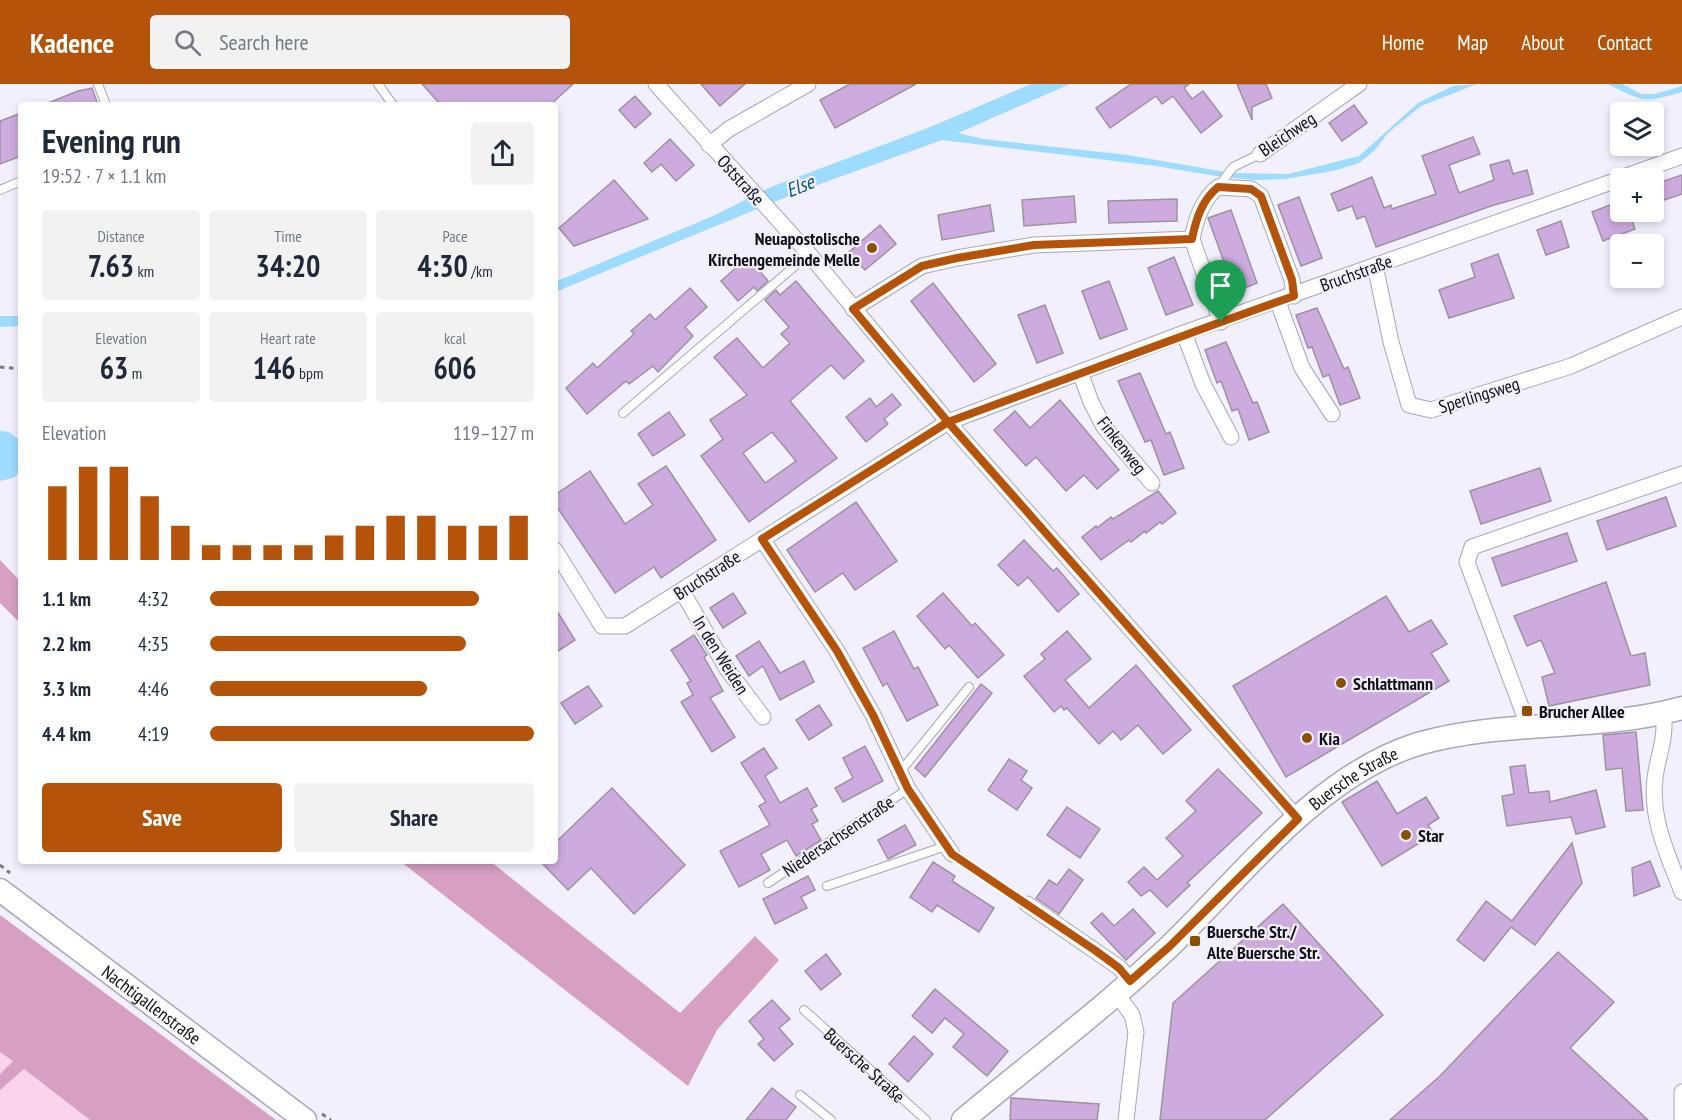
<!DOCTYPE html>
<meta charset="utf-8">
<style>
:root{--surface:#fff;--page:#f2f2f3;--text:#1f2937;--muted:#747a83;--accent:#b45309}
body{margin:0;font-family:"PT Sans Narrow",sans-serif;background:var(--page);color:var(--text);height:100vh;display:flex;flex-direction:column;font-size:22px;white-space:nowrap}
*{box-sizing:border-box;margin:0}
p{font-size:20px;color:var(--muted)}
.icon{flex:none;width:33px;height:33px;fill:none;stroke:currentColor;stroke-width:2;stroke-linecap:round;stroke-linejoin:round}
.map{position:relative;flex:1;overflow:hidden}
.side{position:absolute;left:18px;top:18px;width:540px;height:762px;display:flex;flex-direction:column;background:var(--surface);border-radius:6px;box-shadow:0 3px 9px #0003}
.side>*{flex:none}
.buttons{position:absolute;left:1610px;top:18px;display:grid;gap:12px}
.buttons a{display:grid;place-items:center;width:54px;height:54px;border-radius:6px;background:var(--surface);box-shadow:0 3px 9px #0003;font-size:30px}
.pin{position:absolute;display:grid;place-items:center;width:51px;height:51px;color:#fff;margin:-62px -26px;border-radius:50% 50% 50% 0;rotate:-45deg;box-shadow:0 0 6px #0007}
.pin .icon{rotate:45deg}
.round{display:grid;place-items:center;flex:none;width:63px;height:63px;border-radius:6px;background:var(--page)}
.head{display:flex;align-items:center;justify-content:space-between;height:102px;padding:0 24px}
h1{font-size:33px;font-weight:700;line-height:45px}
.stats{display:grid;grid-template-columns:repeat(3,1fr);gap:9px;height:102px;padding:6px 24px}
.stats div{display:grid;align-content:center;border-radius:6px;background:var(--page);text-align:center}
.stats b{font-size:30px;font-weight:700}
.stats small{font-size:16px;font-weight:400}
.stats p{font-size:16px}
.chart{height:168px;padding:12px 24px}
.chart p{display:flex;justify-content:space-between}
.chart svg{width:100%;height:108px;margin-top:6px;stroke:var(--accent);stroke-width:6}
.primary-button{display:flex;gap:12px;margin-top:auto;padding:12px 24px}
.primary-button a{flex:1;height:69px;border-radius:6px;background:var(--accent);color:#fff;font-size:24px;font-weight:700;line-height:69px;text-align:center}
.primary-button a+a{background:var(--page);color:var(--text)}
ul{padding:0 24px;list-style:none;font-size:20px}
li{display:grid;grid-template-columns:96px 72px 1fr;align-items:center;height:45px}
li i{height:15px;border-radius:8px;background:var(--accent)}
header{display:flex;align-items:center;gap:36px;box-sizing:border-box;height:84px;padding:0 30px;background:var(--accent);color:#fff}
header strong{font-size:28px}
nav{display:flex;gap:33px;margin-inline-start:auto;font-size:21px}
.search{width:420px;height:54px;background:var(--page);display:flex;align-items:center;gap:15px;box-sizing:border-box;padding:0 21px;border-radius:6px;color:var(--muted);font-size:22px}
.map>svg:first-child{display:block}
.green{fill:#fbd4eb}
.forest{fill:#d79fc1}
.water{fill:#9ddbff}
.building{fill:#ceabdf;stroke:#9d92a2;stroke-width:1.5;fill-rule:evenodd}
.lines{fill:none;stroke-linecap:round;stroke-linejoin:round}
.service-casing{stroke:#a8a7ba;stroke-width:10}
.minor-casing{stroke:#a8a7ba;stroke-width:17}
.secondary-casing{stroke:#a8a7ba;stroke-width:25}
.path{stroke:#7b7b83;stroke-width:3;stroke-dasharray:4.5 4.5;stroke-linecap:butt}
.service{stroke:#fff;stroke-width:8}
.minor{stroke:#fff;stroke-width:15}
.secondary{stroke:#fff;stroke-width:22}
.route-casing{stroke:#fff;stroke-width:12}
.route{stroke:#b45309;stroke-width:8}
.poi-dot{fill:#895006;stroke:#f1f0fc;stroke-width:2}
.labels{text-anchor:middle;dominant-baseline:central;stroke-width:4.5;stroke-linejoin:round;paint-order:stroke}
.street-label{font-size:18px;fill:#0f0f15;stroke:#f1f0fc}
.poi-label{font-size:18px;font-weight:bold;fill:#0f0f15;stroke:#f1f0fc;text-anchor:start}
.water-label{font-size:20px;font-style:italic;fill:#06597a;stroke:#f1f0fc}
</style>
<header>
<strong>Kadence</strong>
<div class="search"><svg class="icon" aria-label="search" viewBox="0 0 24 24"><circle cx="10" cy="10" r="6"/><path d="M15 15l6 6"/></svg>Search here</div>
<nav><a>Home</a><a>Map</a><a>About</a><a>Contact</a></nav>
</header>
<div class="map">
<svg width="1682" height="1036" viewBox="0 0 1682 1036">
<rect width="100%" height="100%" fill="#f1f0fc"/>
<g class="green">
<polygon points="0,968 14,977 0,990"/>
<polygon points="24,985 90,1036 0,1036 0,1006"/>
</g>
<g class="forest">
<polygon points="0,476 21,498 21,540 0,519"/>
<polygon points="400,777 490,777 680,929 755,852 779,876 717,946 688,1002"/>
<polygon points="0,831 276,1036 90,1036 24,985 0,1006 0,990 13,977 0,968"/>
</g>
<g class="water">
<polygon points="1031,0 1070,0 958,49 983,55 1128,71 1231,89 1288,90 1359,72 1418,19 1453,2 1477,0 1421,22 1388,49 1375,66 1359,79 1333,87 1285,95 1253,96 1216,92 1156,82 942,56 806,105 555,208 555,198 713,132 771,103 928,44"/>
<path d="M1607 0H1622L1641 10H1655L1682 2V8C1641 20 1644 17 1607 0Z"/>
<polygon points="0,232 21,232 21,242 0,243"/>
<polygon points="0,347 9,348 21,357 21,388 13,394 0,397"/>
</g>
<g class="building">
<polygon points="422,0 573,0 550,21 441,21"/>
<polygon points="701,0 745,0 720,22"/>
<polygon points="850,0 916,0 835,44 820,16"/>
<polygon points="1131,0 1189,0 1184,4 1192,15 1203,7 1222,32 1201,49 1173,12 1162,20 1156,12 1110,44 1096,24"/>
<polygon points="1237,0 1266,0 1272,14 1252,23 1252,36"/>
<polygon points="92,4 98,21 43,21 78,7"/>
<polygon points="635,12 651,30 635,44 619,26"/>
<polygon points="1354,21 1367,39 1342,57 1329,39"/>
<polygon points="21,29 21,72 0,80 0,37"/>
<polygon points="1473,53 1480,70 1449,81 1459,109 1494,96 1490,81 1509,76 1513,90 1527,86 1533,110 1491,122 1376,163 1365,132 1357,135 1352,122 1338,127 1331,110 1372,93 1384,124 1391,121 1392,125 1436,110 1422,72"/>
<polygon points="670,55 694,81 676,97 661,80 652,88 644,79"/>
<polygon points="1682,91 1682,110 1664,116 1658,99"/>
<polygon points="614,96 648,135 574,162 559,144"/>
<polygon points="1074,112 1076,138 1024,142 1022,116"/>
<polygon points="1299,113 1322,174 1301,182 1278,121"/>
<polygon points="1177,115 1177,137 1109,139 1108,117"/>
<polygon points="1620,117 1620,128 1629,128 1635,145 1603,157 1592,128"/>
<polygon points="990,121 994,147 942,156 938,131"/>
<polygon points="1231,126 1257,199 1235,208 1208,134"/>
<polygon points="1561,137 1569,163 1546,171 1537,146"/>
<polygon points="880,141 896,160 865,186 849,168"/>
<polygon points="1498,170 1514,214 1449,234 1439,206 1475,193 1471,180"/>
<polygon points="748,173 768,197 757,207 754,203 738,217 721,197"/>
<polygon points="1174,173 1193,221 1166,231 1148,184"/>
<path d="M796 197 864 277 844 295 831 281 790 317 837 374 749 438 701 372 723 355 710 336 747 311 714 273 737 254 763 284 790 259 781 250 789 243 765 216 776 206 780 211ZM772 348 796 377 765 399 743 369Z"/>
<polygon points="1109,197 1127,245 1100,255 1082,207"/>
<polygon points="933,199 996,280 974,298 911,217"/>
<polygon points="690,204 707,223 685,243 693,252 658,288 653,282 629,300 626,297 587,330 566,304 593,279 597,284 634,250 631,247 650,230 655,236"/>
<polygon points="1045,221 1063,269 1037,279 1018,231"/>
<polygon points="1317,224 1344,285 1348,283 1360,314 1340,321 1329,291 1323,293 1312,263 1308,264 1296,231"/>
<polygon points="1226,258 1253,319 1257,318 1269,348 1249,356 1238,325 1232,327 1221,297 1217,299 1205,266"/>
<polygon points="1140,289 1166,350 1170,348 1184,384 1164,391 1151,356 1145,358 1118,297"/>
<polygon points="892,310 901,321 884,335 888,340 866,358 846,333 870,314 876,323"/>
<polygon points="1060,316 1119,386 1097,405 1084,391 1066,407 1036,373 1026,382 994,346 1015,327 1030,344"/>
<polygon points="669,328 685,351 653,372 638,350"/>
<polygon points="666,382 716,456 661,494 654,483 615,509 555,420 555,411 590,387 625,440 653,421 638,400"/>
<polygon points="1540,384 1551,417 1481,440 1470,407"/>
<polygon points="1158,407 1176,429 1162,440 1160,438 1146,449 1145,447 1131,458 1129,456 1101,476 1082,453 1096,442 1097,444 1111,433 1113,435"/>
<polygon points="1666,413 1676,442 1607,466 1597,437"/>
<polygon points="856,418 897,477 855,506 843,489 815,508 787,466"/>
<polygon points="1567,449 1577,477 1502,502 1492,474"/>
<polygon points="1024,456 1053,487 1057,484 1079,510 1058,528 1028,493 1018,502 998,481"/>
<polygon points="1606,498 1631,572 1645,569 1650,601 1549,622 1542,593 1555,589 1541,556 1527,562 1514,532"/>
<polygon points="733,509 746,529 723,544 710,524"/>
<polygon points="943,509 972,542 975,539 1004,571 978,594 949,561 945,565 917,532"/>
<polygon points="1386,512 1409,548 1431,536 1447,560 1431,569 1449,597 1286,693 1233,602"/>
<polygon points="555,524 575,556 555,569"/>
<polygon points="894,547 914,585 918,583 938,621 907,637 887,599 883,602 863,564"/>
<polygon points="1067,547 1091,575 1065,596 1089,624 1136,581 1191,646 1163,670 1138,641 1121,656 1113,647 1099,660 1067,624 1064,626 1061,622 1054,628 1024,592 1045,575 1041,570"/>
<polygon points="694,551 707,571 704,573 723,607 710,614 735,653 712,668 681,618 693,611 687,599 691,597 671,566"/>
<polygon points="759,557 780,589 804,577 814,598 780,616 763,582 749,592 736,572"/>
<polygon points="981,600 992,609 925,693 915,684"/>
<polygon points="588,602 602,622 575,640 561,619"/>
<polygon points="819,621 832,641 809,656 796,636"/>
<polygon points="1636,648 1643,726 1626,727 1622,684 1606,686 1603,651"/>
<polygon points="865,662 883,697 843,718 835,704 853,694 843,674"/>
<polygon points="764,664 777,684 765,692 780,719 807,704 817,722 811,725 818,737 812,740 821,756 796,772 787,756 761,770 770,786 739,803 720,767 770,741 759,722 766,718 741,679"/>
<polygon points="1009,675 1027,687 1021,696 1032,704 1017,726 988,706"/>
<polygon points="1525,681 1529,709 1549,707 1550,718 1596,706 1605,743 1576,750 1571,733 1507,742 1502,712 1514,710 1510,683"/>
<polygon points="1218,685 1262,729 1187,799 1190,801 1167,823 1150,806 1141,812 1128,798 1144,783 1157,796 1183,772 1166,754 1196,727 1186,717"/>
<polygon points="1377,697 1397,730 1426,713 1439,734 1428,741 1434,750 1382,782 1342,718"/>
<polygon points="612,704 685,781 634,830 591,784 568,806 540,777 555,777 555,759"/>
<polygon points="1067,723 1100,745 1080,774 1047,751"/>
<polygon points="905,741 916,761 888,775 878,756"/>
<polygon points="1572,759 1582,799 1535,861 1511,843 1484,877 1457,856 1486,817 1512,837"/>
<polygon points="1650,777 1660,802 1634,812 1632,784"/>
<polygon points="933,778 955,792 952,797 994,824 979,848 937,821 932,828 910,813"/>
<polygon points="1069,785 1083,796 1059,830 1036,814 1049,796 1057,801"/>
<polygon points="808,792 815,806 801,813 807,824 775,840 763,815"/>
<polygon points="1283,820 1383,931 1265,1036 1160,1036 1173,919"/>
<polygon points="1133,825 1155,849 1126,876 1091,839 1102,829 1114,842"/>
<polygon points="1558,868 1614,918 1570,964 1648,1036 1390,1036 1440,992"/>
<polygon points="826,870 841,890 821,906 805,887"/>
<polygon points="935,905 1008,967 987,992 953,963 964,950 945,934 932,949 912,932"/>
<polygon points="772,916 790,935 779,944 793,960 774,977 758,960 764,955 749,937"/>
<polygon points="914,952 933,970 908,998 889,980"/>
<polygon points="772,1004 796,1023 786,1036 746,1036"/>
<polygon points="1011,1014 1099,1020 1097,1036 1010,1036"/>
</g>
<g class="lines">
<defs>
<g id="service">
<polyline points="98,0 106,21"/>
<polyline points="378,0 393,21"/>
<polyline points="1218,103 1233,83 1260,70"/>
<polyline points="0,106 21,97"/>
<polyline points="623,329 809,170"/>
<polyline points="900,688 969,603"/>
<polyline points="768,799 908,705"/>
<polyline points="827,802 946,762"/>
<path id="s1" d="M804 926 926 1036"/>
<polyline points="800,1011 831,1036"/>
</g>
<g id="minor">
<polyline points="656,0 809,170 948,338 1298,735"/>
<polyline points="709,61 729,45 808,0"/>
<polyline points="1260,70 1359,0"/>
<polyline points="1621,94 1682,72"/>
<path d="M1192 155C1196 135 1202 116 1218 103L1251 105 1261 112 1292 196 1294 212"/>
<polyline points="1375,181 1391,258 1409,321 1431,326 1571,282 1682,233"/>
<polyline points="1278,218 1302,284 1332,330"/>
<polyline points="853,225 922,182 957,174 1034,161 1192,155 1221,238"/>
<polyline points="1184,249 1203,300 1231,353"/>
<polyline points="1080,288 1091,318 1104,343 1152,399"/>
<polyline points="762,455 837,567 873,631 908,705 952,770"/>
<polyline points="555,466 602,542 625,542 948,338 1184,249 1620,95"/>
<polyline points="682,507 727,585 763,633"/>
<path d="M1663 629C1667 654 1658 670 1655 694 1650 735 1668 771 1682 808"/>
<polyline points="1529,644 1467,478 1472,463 1682,390"/>
<polyline points="1027,820 1120,884 1130,897"/>
<polyline points="1116,909 1132,931 1136,948 1126,1036"/>
<polyline points="1682,1008 1682,1035"/>
</g>
<g id="secondary">
<path id="s2" d="M0 806 305 1036"/>
<path id="s3" d="M963 1036C1032 978 1106 923 1171 861 1243 791 1318 691 1418 660 1503 635 1596 648 1682 624"/>
</g>
</defs>
<use href="#service" class="service-casing"/>
<use href="#minor" class="minor-casing"/>
<use href="#secondary" class="secondary-casing"/>
<g class="path">
<polyline points="0,283 21,285"/>
<polyline points="963,778 1015,813"/>
<polyline points="0,781 10,789"/>
<polyline points="322,1030 331,1036"/>
</g>
<use href="#service" class="service"/>
<use href="#minor" class="minor"/>
<use href="#secondary" class="secondary"/>
</g>
<g class="lines">
<defs>
<path id="route" d="M1221 238 948 338 762 455 837 567 873 631 908 705 952 770 1096 867 1119 884 1130 897 1170 862 1298 735 948 338 853 225 922 182 957 174 1034 161 1192 155C1196 135 1202 116 1218 103L1251 105 1261 112 1292 196 1294 212 1221 238"/>
</defs>
<use href="#route" class="route-casing"/>
<use href="#route" class="route"/>
</g>
<g class="poi-dot">
<circle cx="872" cy="164" r="6"/>
<circle cx="1341" cy="599" r="6"/>
<rect x="1521" y="621" width="12" height="12" rx="3"/>
<circle cx="1307" cy="654" r="6"/>
<circle cx="1406" cy="751" r="6"/>
<rect x="1189" y="851" width="12" height="12" rx="3"/>
</g>
<g class="labels">
<g class="street-label">
<text transform="translate(1287 50) rotate(-34)">Bleichweg</text>
<text transform="translate(741 96) rotate(48)">Oststraße</text>
<text transform="translate(1356 189) rotate(-20)">Bruchstraße</text>
<text transform="translate(1479 311) rotate(-17)">Sperlingsweg</text>
<text transform="translate(1122 361) rotate(52)">Finkenweg</text>
<text transform="translate(707 491) rotate(-33)">Bruchstraße</text>
<text transform="translate(721 571) rotate(58)">In den Weiden</text>
<text stroke="none"><textPath href="#s3" startOffset="520">Buersche Straße</textPath></text>
<text transform="translate(838 752) rotate(-34)">Niedersachsenstraße</text>
<text stroke="none"><textPath href="#s2" startOffset="190">Nachtigallenstraße</textPath></text>
<text stroke="none"><textPath href="#s1" startOffset="82">Buersche Straße</textPath></text>
</g>
<g class="poi-label">
<text x="860" y="154" text-anchor="end">Neuapostolische<tspan x="860" dy="21">Kirchengemeinde Melle</tspan></text>
<text x="1353" y="599">Schlattmann</text>
<text x="1539" y="627">Brucher Allee</text>
<text x="1319" y="654">Kia</text>
<text x="1418" y="751">Star</text>
<text x="1207" y="847">Buersche Str./<tspan x="1207" dy="21">Alte Buersche Str.</tspan></text>
</g>
<g class="water-label">
<text transform="translate(800 102) rotate(-22)">Else</text>
</g>
</g>
</svg>
<div class="buttons">
<a><svg class="icon" aria-label="layers" viewBox="0 0 24 24"><path d="M12 4l9 5-9 5-9-5zM3 14l9 5 9-5"/></svg></a>
<a>+</a>
<a>−</a>
</div>
<div class="pin" style="left:1221px;top:238px;background:#1e9e55"><svg class="icon" aria-label="arrive" viewBox="0 0 24 24"><path d="M6 21V4h12l-3 4 3 4H6"/></svg></div>
<section class="side">
<div class="head"><div><h1>Evening run</h1><p>19:52 · 7 × 1.1 km</p></div><a class="round"><svg class="icon" aria-label="share" viewBox="0 0 24 24"><path d="M12 15V3M7 8l5-5 5 5M5 13v7h14v-7"/></svg></a></div>
<div class="stats">
<div><p>Distance</p><b>7.63<small> km</small></b></div>
<div><p>Time</p><b>34:20</b></div>
<div><p>Pace</p><b>4:30<small> /km</small></b></div>
</div>
<div class="stats">
<div><p>Elevation</p><b>63<small> m</small></b></div>
<div><p>Heart rate</p><b>146<small> bpm</small></b></div>
<div><p>kcal</p><b>606</b></div>
</div>
<div class="chart"><p><span>Elevation</span>119–127 m</p>
<svg viewBox="0 0 160 44" preserveAspectRatio="none"><path d="M5 44V14M15 44V6M25 44V6M35 44V18M45 44V30M55 44V38M65 44V38M75 44V38M85 44V38M95 44V34M105 44V30M115 44V26M125 44V26M135 44V30M145 44V30M155 44V26"/></svg>
</div>
<ul>
<li><b>1.1 km</b>4:32<i style="width:83%"></i></li>
<li><b>2.2 km</b>4:35<i style="width:79%"></i></li>
<li><b>3.3 km</b>4:46<i style="width:67%"></i></li>
<li><b>4.4 km</b>4:19<i style="width:100%"></i></li>
</ul>
<div class="primary-button"><a>Save</a><a>Share</a></div>
</section>
</div>
